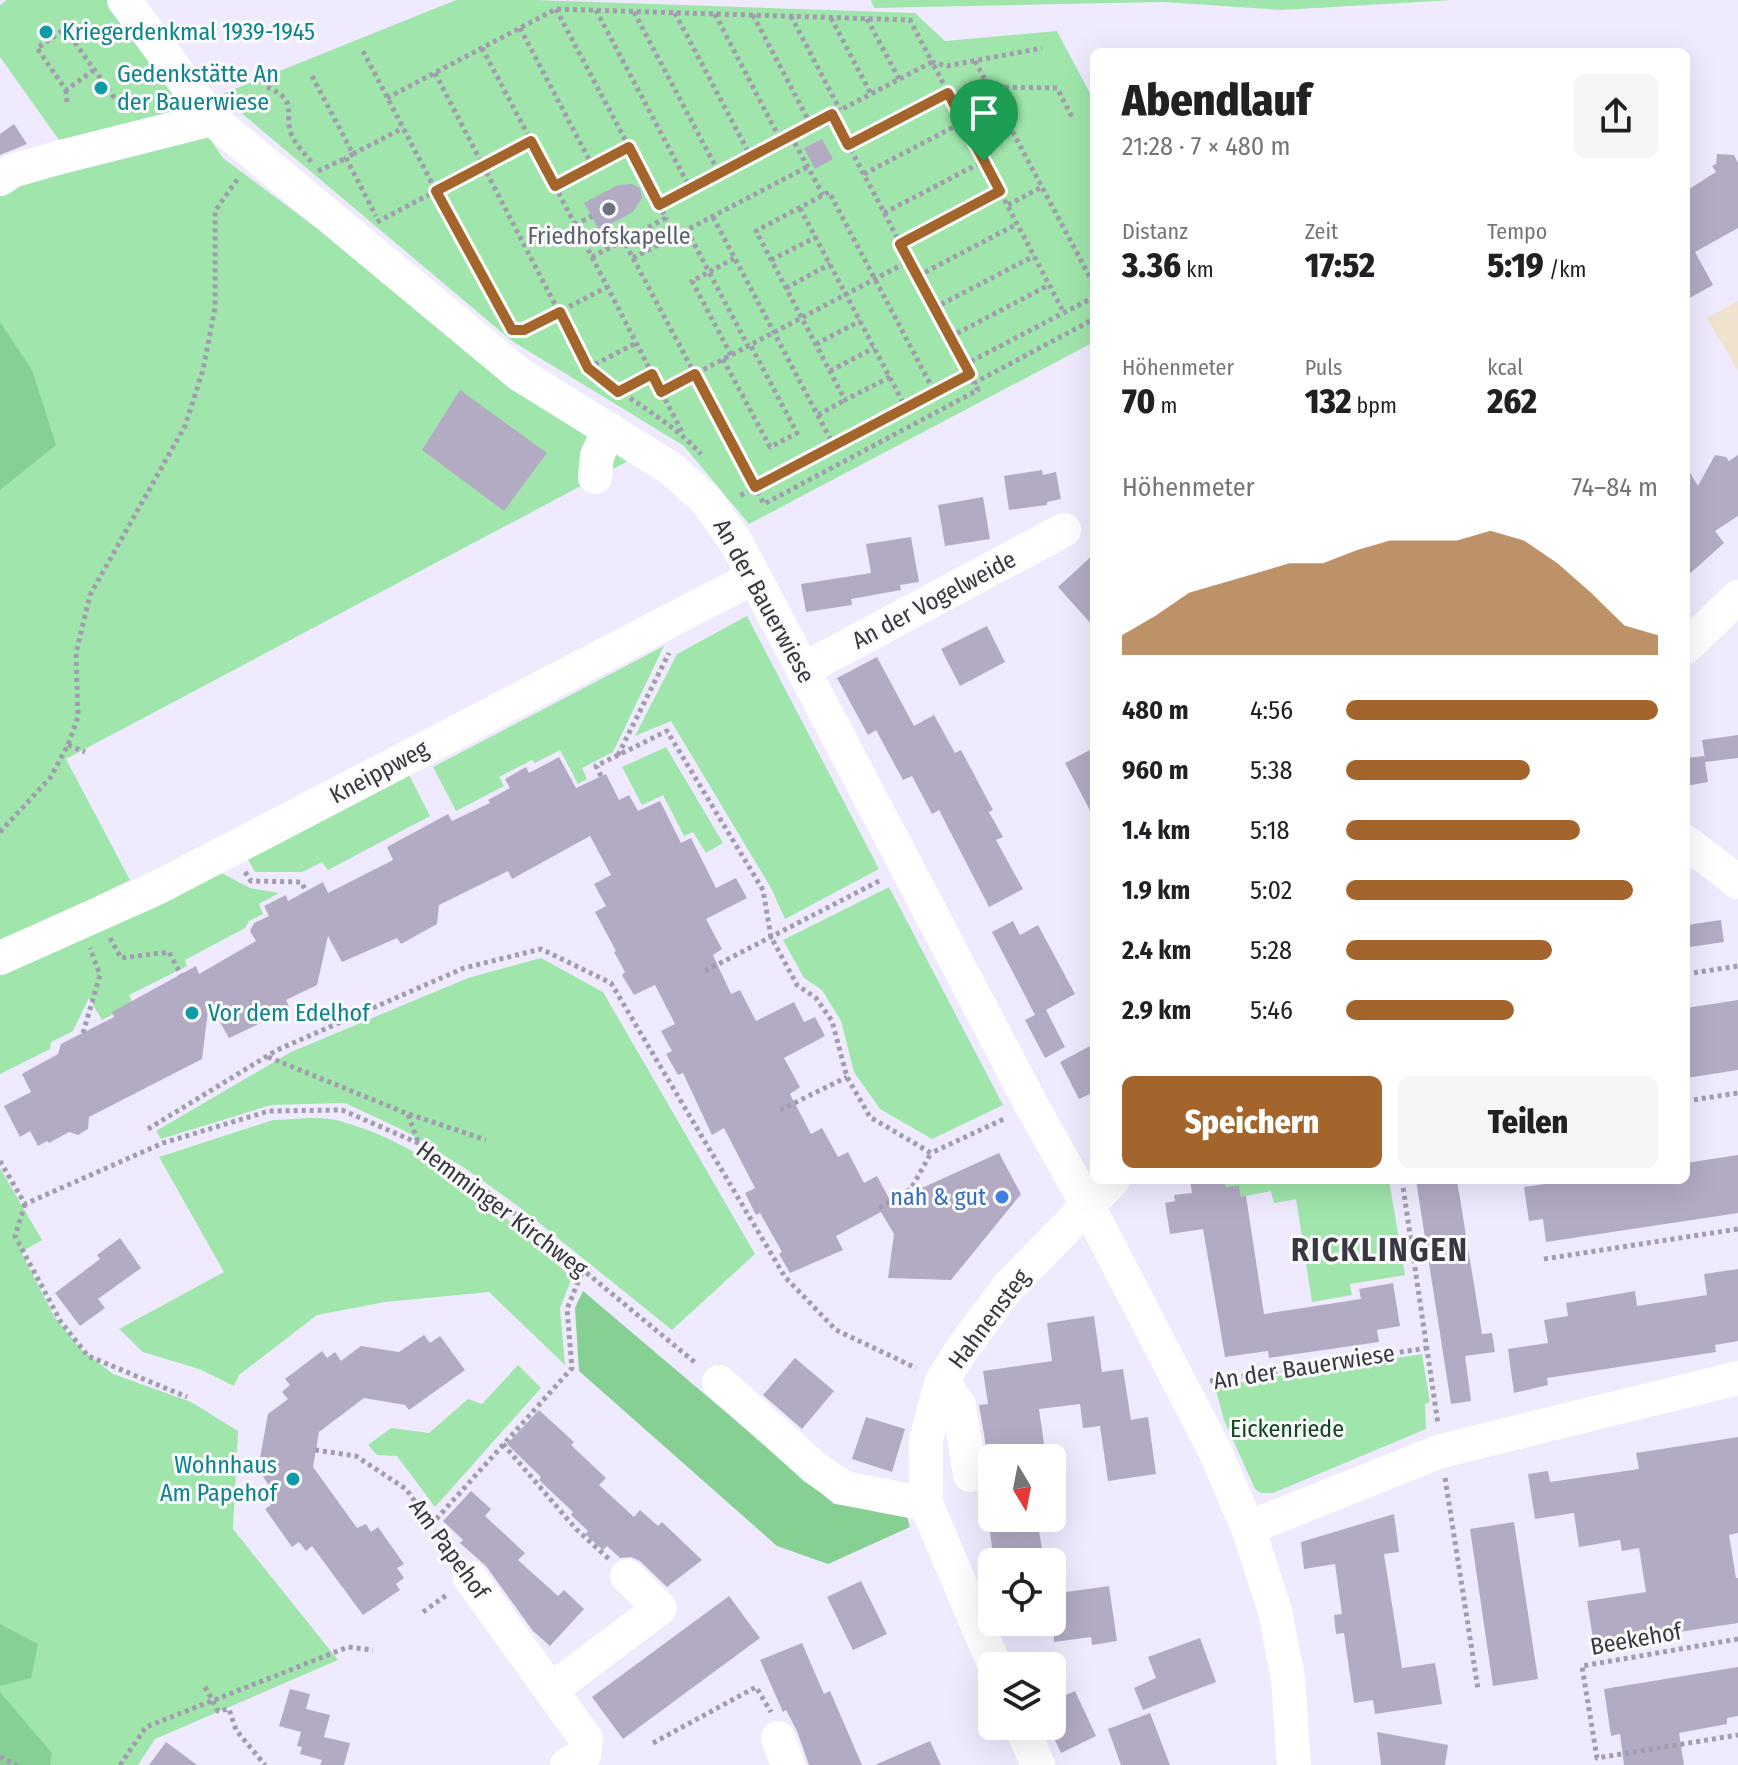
<!DOCTYPE html>
<html lang="de">
<meta charset="utf-8">
<style>
:root{--surface:#fff;--page:#f6f6f6;--text:#202124;--muted:#757577;--accent:#a3652b}
body{margin:0;font-family:"Fira Sans Condensed",sans-serif;background:var(--page);color:var(--text);height:100vh;display:flex;flex-direction:column;font-size:30px;white-space:nowrap}
*{box-sizing:border-box;margin:0}
p{font-size:26px;color:var(--muted)}
.icon{flex:none;width:44px;height:44px;fill:none;stroke:currentColor;stroke-width:2;stroke-linecap:round;stroke-linejoin:round}
.map{position:relative;flex:1;overflow:hidden}
.side{position:absolute;left:1090px;top:48px;width:600px;height:1136px;display:flex;flex-direction:column;background:var(--surface);border-radius:12px;box-shadow:0 8px 32px #0002}
.side>*{flex:none}
.needle{width:52px;rotate:170deg}
.fabs{position:absolute;left:978px;top:1444px;display:grid;gap:16px}
.fabs a{display:grid;place-items:center;width:88px;height:88px;border-radius:12px;background:var(--surface);box-shadow:0 8px 32px #0002;font-size:40px}
.pin{position:absolute;display:grid;place-items:center;width:68px;height:68px;color:#fff;margin:-82px -34px;border-radius:50% 50% 50% 0;rotate:-45deg;box-shadow:0 0 8px #0007}
.pin .icon{rotate:45deg}
.round{display:grid;place-items:center;flex:none;width:84px;height:84px;border-radius:12px;background:var(--page)}
.head{display:flex;align-items:center;justify-content:space-between;height:136px;padding:0 32px}
h1{font-size:44px;font-weight:800;line-height:60px}
.stats{display:grid;grid-template-columns:repeat(3,1fr);gap:12px;height:136px;padding:8px 32px}
.stats div{display:grid;align-content:center}
.stats b{font-size:34px;font-weight:800}
.stats small{font-size:22px;font-weight:400}
.stats p{font-size:22px}
.chart{height:224px;padding:16px 32px}
.chart p{display:flex;justify-content:space-between}
.chart svg{width:100%;height:144px;margin-top:8px;fill:var(--accent);opacity:.7}
.action{display:flex;gap:16px;margin-top:auto;padding:16px 32px}
.action a{flex:1;height:92px;border-radius:12px;background:var(--accent);color:#fff;font-size:32px;font-weight:800;line-height:92px;text-align:center}
.action a+a{background:var(--page);color:var(--text)}
ul{padding:0 32px;list-style:none;font-size:26px}
li{display:grid;grid-template-columns:128px 96px 1fr;align-items:center;height:60px}
li i{height:20px;border-radius:10px;background:var(--accent)}
.map>svg:first-child{display:block}
.education{fill:#efe2ce}
.green{fill:#a0e6ac}
.forest{fill:#86d094}
.building{fill:#b3abc4}
.lines{fill:none;stroke-linecap:round;stroke-linejoin:round}
.path{stroke:#a29dae;stroke-width:5;stroke-dasharray:4 4;stroke-linecap:butt}
.minor{stroke:#fff;stroke-width:34}
.route-casing{stroke:#fff;stroke-width:16}
.route{stroke:#a3652b;stroke-width:10}
.culture-dot{fill:#0f9aa8;stroke:#fbfbfb;stroke-width:3}
.worship-dot{fill:#6b7280;stroke:#fbfbfb;stroke-width:3}
.shop-dot{fill:#3f7fe0;stroke:#fbfbfb;stroke-width:3}
.labels{text-anchor:middle;dominant-baseline:central;stroke-width:6;stroke-linejoin:round;paint-order:stroke}
.culture-label{font-size:24px;fill:#0d838f;stroke:#fbfbfb;text-anchor:start}
.worship-label{font-size:24px;fill:#5b616d;stroke:#fbfbfb}
.street-label{font-size:24px;fill:#393741;stroke:#fbfbfb}
.shop-label{font-size:24px;fill:#366cbe;stroke:#fbfbfb;text-anchor:end}
.park-label{font-size:24px;fill:#0f451f;stroke:#fbfbfb}
.district-label{font-size:32px;font-weight:bold;letter-spacing:2px;fill:#393741;stroke:#fbfbfb}
</style>
<div class="map">
<svg width="1738" height="1765" viewBox="0 0 1738 1765">
<rect width="100%" height="100%" fill="#f0eaff"/>
<polygon class="education" points="1738,301 1738,371 1707,318"/>
<g class="green">
<polygon points="7,0 114,0 223,158 628,461 66,759 130,880 0,943 0,171 64,147 0,57 0,5"/>
<polygon points="456,0 535,0 915,13 945,41 1057,31 1094,101 1094,342 749,524 684,446 512,341 220,95"/>
<polygon points="871,0 1452,0 1282,10 1163,2 874,8"/>
<polygon points="747,616 879,869 785,919 771,888 671,721 635,736 677,654"/>
<polygon points="664,646 613,752 582,768 587,779 578,784 560,750 535,763 532,760 499,777 504,786 456,811 433,767"/>
<polygon points="666,747 723,843 706,853 693,832 684,836 663,795 642,805 622,767"/>
<polygon points="407,771 430,816 328,870 322,862 302,872 255,872 245,854"/>
<polygon points="212,868 250,888 279,893 259,904 263,914 249,921 245,928 185,960 187,966 129,995 133,1004 102,1020 89,998 73,1031 51,1042 50,1049 0,1074 0,966"/>
<polygon points="889,887 1003,1105 932,1139 880,1109 854,1072 841,1021 822,990 804,978 783,940"/>
<polygon points="541,958 603,992 755,1254 672,1330 518,1206 466,1169 405,1131 345,1103 271,1105 161,1139 156,1131 291,1052 468,978"/>
<path d="M273 1120C293 1120 321 1115 340 1121 433 1147 503 1214 572 1278L560 1308 565 1365 489 1292 385 1302 317 1315 239 1375 234 1386 199 1369 143 1352 119 1329 224 1272 159 1157Z"/>
<polygon points="0,1168 42,1240 21,1252 55,1318 82,1350 113,1374 191,1402 238,1431 233,1529 338,1660 155,1739 138,1765 0,1765"/>
<polygon points="1225,1180 1389,1180 1405,1275 1350,1284 1352,1295 1312,1302 1296,1199 1274,1203 1271,1191 1241,1197 1239,1185 1226,1187"/>
<polygon points="1422,1354 1430,1402 1425,1404 1426,1429 1273,1493 1261,1493 1255,1489 1224,1420 1215,1386"/>
<polygon points="518,1365 541,1388 435,1507 397,1456 377,1455 368,1445 391,1428 429,1433 468,1399 482,1404"/>
</g>
<g class="forest">
<polygon points="0,322 32,370 56,445 0,490"/>
<polygon points="583,1291 834,1504 906,1513 910,1527 828,1564 777,1546 579,1371 575,1308"/>
<polygon points="0,1624 38,1644 31,1678 0,1686"/>
<polygon points="0,1692 52,1753 50,1765 0,1765"/>
</g>
<g class="building">
<polygon points="14,124 27,144 0,155 0,134"/>
<polygon points="822,139 833,159 815,169 804,148"/>
<polygon points="1717,154 1734,155 1738,163 1738,228 1695,252 1713,285 1686,300 1686,191 1716,172 1712,166 1716,164"/>
<polygon points="632,184 640,188 642,198 633,212 599,230 584,203 618,185"/>
<polygon points="460,390 547,453 504,511 422,450"/>
<polygon points="1715,455 1726,457 1729,461 1738,455 1738,516 1715,531 1724,543 1686,577 1686,466 1698,486"/>
<polygon points="1042,470 1043,475 1056,472 1061,499 1047,502 1047,505 1009,510 1004,476"/>
<polygon points="983,497 990,539 945,546 938,505"/>
<polygon points="911,537 919,582 900,585 901,590 851,599 852,605 806,612 801,584 871,573 866,544"/>
<polygon points="1094,554 1094,627 1058,587"/>
<polygon points="987,626 1005,662 960,686 941,649"/>
<polygon points="877,657 914,726 934,715 955,753 961,750 993,810 989,812 1003,837 996,840 1023,889 989,907 939,810 932,814 912,776 903,780 876,730 868,735 837,678"/>
<polygon points="1738,735 1738,758 1705,762 1708,782 1686,786 1686,758 1704,756 1705,759 1702,740"/>
<polygon points="1094,748 1094,818 1065,763"/>
<polygon points="559,757 576,788 606,774 619,800 629,795 638,811 660,801 681,843 691,838 716,888 736,878 747,898 706,919 722,949 713,955 731,994 740,990 756,1021 794,1002 804,1022 815,1017 825,1036 784,1058 800,1087 790,1094 811,1134 822,1128 838,1157 848,1152 864,1183 877,1176 891,1202 999,1153 1021,1194 951,1280 888,1278 894,1234 881,1212 836,1236 843,1250 790,1273 779,1254 782,1252 760,1213 756,1215 745,1193 755,1188 724,1128 712,1135 683,1073 678,1075 666,1054 672,1051 661,1031 675,1024 655,985 634,995 622,975 625,972 614,952 616,951 595,912 606,906 594,884 611,875 590,836 512,879 508,871 439,905 437,924 401,944 397,938 342,962 328,936 317,985 286,1000 290,1009 229,1038 209,1003 202,1059 89,1117 88,1129 78,1135 69,1132 49,1143 47,1141 38,1146 30,1131 20,1137 4,1106 31,1092 22,1074 58,1054 61,1044 114,1017 112,1012 196,966 199,974 256,941 250,931 254,923 269,916 264,906 286,895 288,901 323,882 328,893 393,860 387,847 448,814 452,821 490,803 488,800 510,788 505,779 526,767 529,773"/>
<polygon points="1721,920 1724,942 1690,947 1687,925"/>
<polygon points="1013,921 1020,935 1038,925 1075,994 1046,1010 1065,1047 1045,1058 1025,1020 1035,1015 992,932"/>
<polygon points="1738,1000 1738,1070 1686,1078 1686,1008"/>
<polygon points="1094,1044 1094,1092 1079,1099 1060,1062"/>
<polygon points="1738,1155 1738,1213 1546,1242 1543,1219 1529,1221 1524,1187 1574,1180 1686,1180 1686,1163"/>
<polygon points="1190,1180 1225,1180 1226,1187 1239,1185 1241,1197 1246,1196 1264,1314 1361,1299 1359,1289 1393,1283 1400,1326 1377,1330 1379,1342 1269,1358 1268,1351 1225,1357 1203,1229 1170,1234 1165,1203 1175,1201 1174,1195 1192,1193"/>
<polygon points="1416,1180 1457,1180 1482,1334 1492,1333 1495,1352 1465,1356 1471,1401 1451,1404"/>
<polygon points="120,1238 141,1268 98,1299 105,1308 80,1326 55,1293 100,1259 97,1255"/>
<polygon points="1738,1269 1738,1341 1715,1345 1716,1352 1547,1378 1548,1385 1514,1393 1508,1349 1548,1343 1544,1320 1568,1316 1566,1303 1635,1291 1637,1306 1707,1295 1704,1274"/>
<polygon points="1094,1316 1102,1372 1123,1369 1131,1420 1148,1417 1156,1474 1108,1481 1100,1426 1083,1428 1080,1404 1039,1409 1046,1458 988,1458 979,1405 988,1404 983,1371 1052,1361 1047,1323"/>
<polygon points="424,1335 430,1343 440,1336 465,1370 409,1410 405,1405 364,1398 319,1432 313,1467 357,1528 366,1524 371,1532 378,1527 404,1564 397,1568 404,1578 396,1584 400,1590 363,1615 312,1546 306,1551 299,1542 292,1547 265,1509 271,1505 265,1495 272,1490 258,1469 268,1414 288,1399 282,1392 290,1385 285,1379 322,1351 327,1358 335,1352 341,1361 361,1346 399,1352"/>
<polygon points="795,1358 834,1391 802,1429 763,1395"/>
<polygon points="539,1410 574,1442 571,1445 606,1478 599,1485 634,1517 640,1510 658,1526 662,1522 702,1560 667,1587 640,1561 631,1557 620,1558 607,1546 603,1550 585,1534 588,1531 571,1515 573,1512 539,1480 541,1477 507,1444"/>
<polygon points="866,1417 905,1429 892,1472 852,1459"/>
<polygon points="1738,1437 1738,1533 1729,1535 1736,1578 1738,1578 1738,1623 1594,1645 1587,1601 1646,1592 1639,1548 1622,1551 1620,1540 1579,1547 1574,1513 1535,1519 1528,1474 1548,1471 1550,1482 1639,1469 1636,1453"/>
<polygon points="471,1491 491,1509 485,1516 525,1553 518,1560 558,1596 564,1590 584,1609 550,1646 533,1631 486,1566 460,1543 463,1540 443,1521"/>
<polygon points="1394,1514 1399,1552 1384,1554 1402,1668 1435,1663 1442,1704 1375,1714 1373,1700 1354,1703 1344,1633 1336,1634 1334,1615 1342,1614 1335,1564 1304,1569 1301,1542"/>
<polygon points="988,1518 1037,1518 1042,1549 1032,1550 1034,1562 994,1562"/>
<polygon points="1514,1522 1538,1679 1493,1686 1470,1529"/>
<polygon points="861,1581 887,1634 853,1650 827,1597"/>
<polygon points="1109,1586 1117,1641 1092,1645 1091,1637 1054,1642 1052,1594"/>
<polygon points="729,1596 760,1638 623,1739 592,1697"/>
<polygon points="1200,1638 1216,1682 1143,1710 1134,1688 1156,1678 1148,1657"/>
<polygon points="802,1643 824,1694 830,1691 862,1765 809,1765 797,1731 786,1710 783,1712 760,1660"/>
<polygon points="1738,1667 1738,1716 1727,1718 1727,1724 1679,1733 1684,1765 1624,1765 1620,1734 1611,1736 1604,1689"/>
<polygon points="290,1689 310,1694 306,1709 330,1715 324,1737 350,1743 344,1765 320,1765 322,1760 300,1754 302,1747 297,1746 301,1732 279,1726"/>
<polygon points="1075,1691 1096,1736 1061,1753 1052,1734 1052,1701"/>
<polygon points="1150,1713 1170,1765 1121,1765 1108,1729"/>
<polygon points="1377,1732 1448,1745 1445,1765 1381,1765"/>
<polygon points="930,1741 941,1765 875,1765"/>
<polygon points="166,1742 197,1765 149,1765"/>
</g>
<g class="lines">
<g class="path">
<polyline points="556,9 629,147"/>
<polyline points="596,10 690,188"/>
<polyline points="634,12 719,173"/>
<polyline points="675,13 751,157"/>
<polyline points="715,14 781,141"/>
<polyline points="753,15 811,125"/>
<polyline points="791,16 840,110"/>
<polyline points="831,18 871,94"/>
<polyline points="867,19 899,79"/>
<polyline points="520,28 593,167"/>
<polyline points="482,48 555,186"/>
<polyline points="363,51 436,191 531,141"/>
<polyline points="975,61 1094,285"/>
<polyline points="94,70 66,90 37,48 65,29 126,114"/>
<path d="M435 73 588 368C625 398 669 419 701 454"/>
<polyline points="312,76 353,154 346,158 376,216"/>
<path d="M267 87C301 102 282 112 292 136 296 145 306 155 312 163"/>
<polyline points="989,87 1057,88 1073,119"/>
<polyline points="66,90 67,104"/>
<polyline points="387,98 556,9 910,20 932,62 947,66 1042,48"/>
<polyline points="832,114 974,383"/>
<polyline points="791,136 823,195"/>
<polyline points="848,145 948,93"/>
<polygon points="629,147 666,218 592,257 555,186"/>
<polyline points="353,154 403,128"/>
<polyline points="318,171 346,158"/>
<polyline points="864,174 963,122"/>
<polyline points="659,205 932,62 1064,313"/>
<polyline points="1008,205 1042,187"/>
<polyline points="800,208 906,408"/>
<polyline points="884,213 984,161"/>
<polyline points="713,217 834,446"/>
<polyline points="377,222 436,191 512,330 524,330 607,287"/>
<polyline points="575,225 592,216"/>
<polyline points="618,230 755,487 738,497"/>
<polyline points="687,230 709,272 735,258"/>
<polyline points="900,244 1000,191"/>
<polyline points="592,257 682,432"/>
<polyline points="633,258 807,167"/>
<polyline points="771,260 816,237"/>
<polyline points="918,276 1017,224"/>
<polyline points="786,288 830,264"/>
<polyline points="934,308 1034,256"/>
<polyline points="950,337 1049,285"/>
<polyline points="816,344 860,321"/>
<polyline points="731,355 692,281 709,272 748,346"/>
<polyline points="723,359 770,447 797,433 750,344"/>
<polyline points="964,365 1094,297"/>
<polyline points="588,368 636,343"/>
<polyline points="830,371 874,348"/>
<polyline points="970,374 755,487 764,504 978,390 974,383 1094,319"/>
<polyline points="890,377 845,400 756,231 829,192 935,393"/>
<polyline points="618,392 652,374"/>
<polyline points="661,392 909,261"/>
<polyline points="818,415 845,400"/>
<polyline points="68,745 85,752"/>
<polyline points="618,755 669,653"/>
<polyline points="601,776 596,766 667,731 763,890 771,937 797,985 816,998 832,1021 847,1077 870,1117 931,1153 1006,1118"/>
<polyline points="0,832 50,778 68,745 78,717 76,653 90,595 185,426 203,370 215,308 215,211 239,177"/>
<polyline points="245,872 251,881 301,882 306,891"/>
<polyline points="110,938 121,958 169,952 181,975"/>
<polyline points="705,971 881,880"/>
<polyline points="1686,974 1738,966"/>
<polyline points="83,1033 100,975 90,948"/>
<polyline points="268,1057 408,1114 418,1142"/>
<polyline points="1686,1101 1738,1093"/>
<polyline points="780,1110 847,1077"/>
<polyline points="409,1114 486,1140"/>
<polyline points="148,1129 277,1050 464,968 541,949 611,983 785,1277 836,1330 916,1368"/>
<polyline points="0,1161 25,1204 163,1143 269,1111 342,1110 418,1143 497,1199 697,1364"/>
<polyline points="1402,1180 1438,1424"/>
<polyline points="25,1204 15,1236 61,1322 88,1356 187,1397"/>
<polyline points="879,1208 911,1189 931,1153"/>
<polyline points="1544,1259 1738,1229"/>
<polyline points="1210,1381 1427,1348"/>
<polyline points="503,1444 576,1529 609,1559"/>
<polyline points="315,1450 356,1456 406,1489 454,1556"/>
<polyline points="1445,1478 1478,1689"/>
<polyline points="431,1525 572,1368 567,1309 583,1270"/>
<polyline points="423,1612 448,1594"/>
<polyline points="1738,1639 1582,1666 1597,1758 1738,1735"/>
<polyline points="205,1687 218,1711 229,1709 236,1730 265,1765"/>
<polyline points="653,1743 756,1687 771,1712"/>
<polyline points="0,1757 17,1765"/>
<polyline points="120,1765 146,1727 348,1647 373,1650"/>
</g>
<g class="minor">
<polyline points="124,0 212,119 519,374 670,468 706,500 736,542 1032,1106 1087,1204 1215,1451 1248,1528 1275,1611 1288,1678 1294,1765"/>
<polyline points="0,179 12,171 61,157 212,119"/>
<polyline points="595,477 597,456 609,429"/>
<polyline points="1686,647 1738,597"/>
<polyline points="804,669 1064,530"/>
<polyline points="1686,842 1738,882"/>
<polyline points="0,958 157,888 754,577"/>
<polyline points="942,1381 959,1405 970,1475"/>
<polyline points="719,1382 815,1468 844,1488 926,1504"/>
<polyline points="1248,1528 1441,1451 1738,1378"/>
<polyline points="470,1578 586,1739 584,1755 567,1765"/>
<polyline points="995,1666 926,1504 926,1440 942,1381 962,1349 1009,1286 1113,1180"/>
<polyline points="551,1690 660,1608 627,1576"/>
<polyline points="1021,1726 1038,1765"/>
<polyline points="778,1738 788,1765"/>
</g>
</g>
<g class="lines">
<defs>
<polygon id="route" points="948,93 1000,191 900,244 970,374 755,487 695,374 661,392 652,374 618,392 588,368 560,312 524,330 512,330 436,191 531,141 555,186 629,147 659,205 832,114 848,145"/>
</defs>
<use href="#route" class="route-casing"/>
<use href="#route" class="route"/>
</g>
<g class="culture-dot">
<circle cx="46" cy="32" r="8"/>
<circle cx="101" cy="88" r="8"/>
<circle cx="192" cy="1013" r="8"/>
<circle cx="293" cy="1479" r="8"/>
</g>
<circle class="worship-dot" cx="609" cy="209" r="8"/>
<circle class="shop-dot" cx="1002" cy="1197" r="8"/>
<g class="labels">
<g class="culture-label">
<text x="62" y="32">Kriegerdenkmal 1939-1945</text>
<text x="117" y="74">Gedenkstätte An<tspan x="117" dy="28">der Bauerwiese</tspan></text>
<text x="208" y="1013">Vor dem Edelhof</text>
<text x="277" y="1465" text-anchor="end">Wohnhaus<tspan x="277" dy="28">Am Papehof</tspan></text>
</g>
<g class="worship-label">
<text x="609" y="236">Friedhofskapelle</text>
</g>
<g class="street-label">
<text transform="translate(934 600) rotate(-28)">An der Vogelweide</text>
<text transform="translate(764 601) rotate(61)">An der Bauerwiese</text>
<text transform="translate(379 772) rotate(-28)">Kneippweg</text>
<text transform="translate(502 1209) rotate(37)">Hemminger Kirchweg</text>
<text transform="translate(989 1319) rotate(-53)">Hahnensteg</text>
<text transform="translate(1304 1367) rotate(-9)">An der Bauerwiese</text>
<text transform="translate(449 1549) rotate(54)">Am Papehof</text>
<text transform="translate(1636 1639) rotate(-10)">Beekehof</text>
</g>
<g class="shop-label">
<text x="986" y="1197">nah &amp; gut</text>
</g>
<g class="park-label">
<text x="1287" y="1429">Eickenriede</text>
</g>
<g class="district-label">
<text x="1380" y="1250">RICKLINGEN</text>
</g>
</g>
</svg>
<div class="fabs">
<a><svg class="needle" viewBox="-14 -14 28 28"><path d="M0-13l5 13h-10z" fill="#e53935"/><path d="M0 13l5-13h-10z" fill="#757577"/></svg></a>
<a><svg class="icon" aria-label="locate" viewBox="0 0 24 24"><circle cx="12" cy="12" r="6"/><path d="M12 2v4M12 18v4M2 12h4M18 12h4"/></svg></a>
<a><svg class="icon" aria-label="layers" viewBox="0 0 24 24"><path d="M12 4l9 5-9 5-9-5zM3 14l9 5 9-5"/></svg></a>
</div>
<div class="pin" style="left:984px;top:161px;background:#1e9e55"><svg class="icon" aria-label="arrive" viewBox="0 0 24 24"><path d="M6 21V4h12l-3 4 3 4H6"/></svg></div>
<section class="side">
<div class="head"><div><h1>Abendlauf</h1><p>21:28 · 7 × 480 m</p></div><a class="round"><svg class="icon" aria-label="share" viewBox="0 0 24 24"><path d="M12 15V3M7 8l5-5 5 5M5 13v7h14v-7"/></svg></a></div>
<div class="stats">
<div><p>Distanz</p><b>3.36<small> km</small></b></div>
<div><p>Zeit</p><b>17:52</b></div>
<div><p>Tempo</p><b>5:19<small> /km</small></b></div>
</div>
<div class="stats">
<div><p>Höhenmeter</p><b>70<small> m</small></b></div>
<div><p>Puls</p><b>132<small> bpm</small></b></div>
<div><p>kcal</p><b>262</b></div>
</div>
<div class="chart"><p><span>Höhenmeter</span>74–84 m</p>
<svg viewBox="0 0 160 44" preserveAspectRatio="none"><path d="M0 44V38L10 32L20 25L30 22L40 19L50 16L60 16L70 12L80 9L90 9L100 9L110 6L120 9L130 16L140 25L150 35L160 38V44z"/></svg>
</div>
<ul>
<li><b>480 m</b>4:56<i style="width:100%"></i></li>
<li><b>960 m</b>5:38<i style="width:59%"></i></li>
<li><b>1.4 km</b>5:18<i style="width:75%"></i></li>
<li><b>1.9 km</b>5:02<i style="width:92%"></i></li>
<li><b>2.4 km</b>5:28<i style="width:66%"></i></li>
<li><b>2.9 km</b>5:46<i style="width:54%"></i></li>
</ul>
<div class="action"><a>Speichern</a><a>Teilen</a></div>
</section>
</div>
